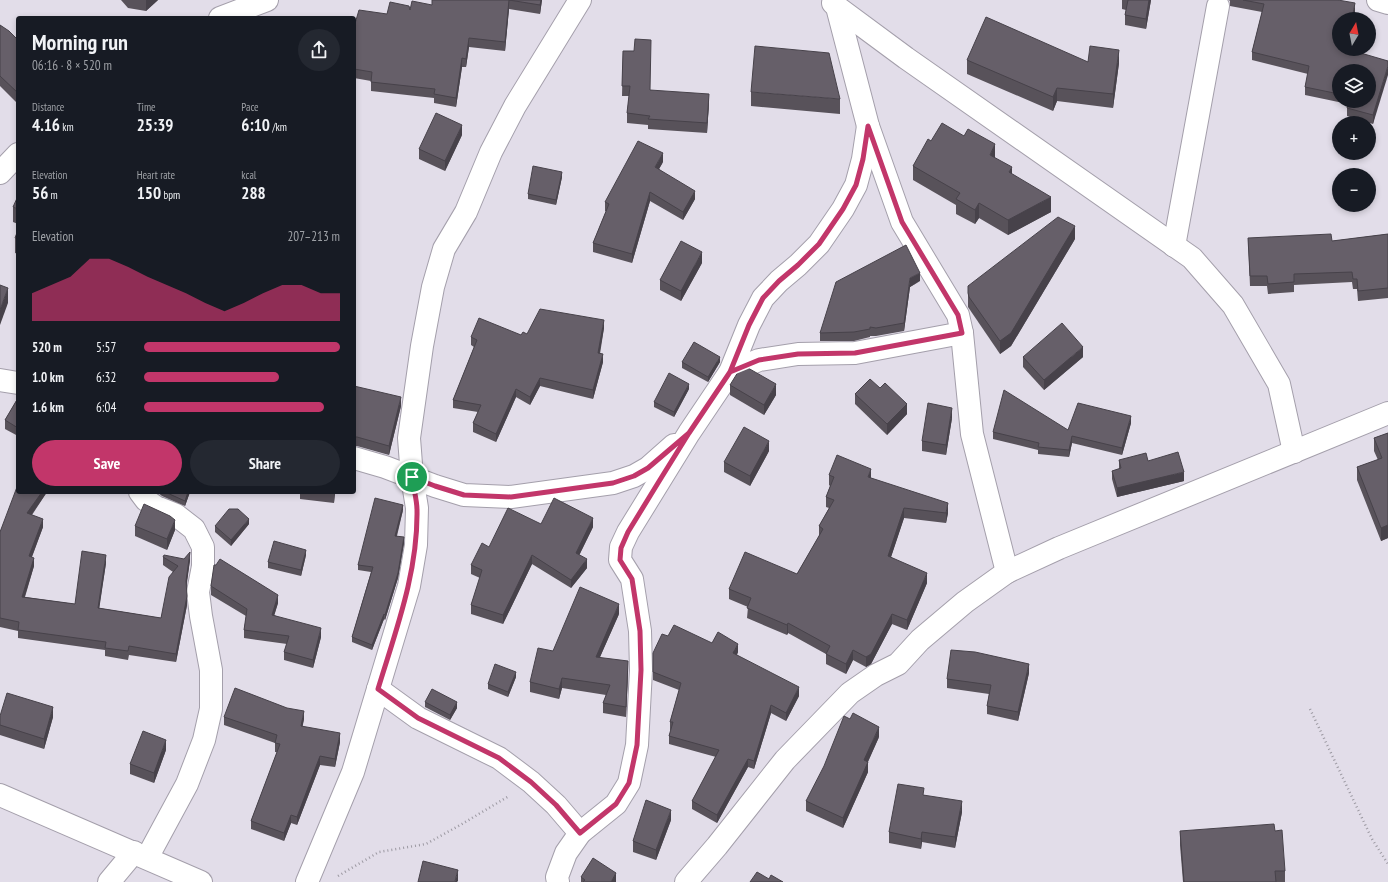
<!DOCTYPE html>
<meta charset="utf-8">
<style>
:root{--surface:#171b24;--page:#242831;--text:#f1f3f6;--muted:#9ea1a6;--accent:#c2366a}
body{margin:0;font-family:"PT Sans Narrow",sans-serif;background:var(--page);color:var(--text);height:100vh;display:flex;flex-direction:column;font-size:15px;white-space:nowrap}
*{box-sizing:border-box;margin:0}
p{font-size:13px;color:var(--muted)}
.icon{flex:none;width:22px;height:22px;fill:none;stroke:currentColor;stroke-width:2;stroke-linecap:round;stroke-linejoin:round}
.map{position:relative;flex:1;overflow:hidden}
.details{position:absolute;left:16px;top:16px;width:340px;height:478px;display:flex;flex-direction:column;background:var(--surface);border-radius:4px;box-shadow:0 2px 6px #0003}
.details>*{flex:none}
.needle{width:26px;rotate:10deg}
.fabs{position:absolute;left:1332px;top:12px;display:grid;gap:8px}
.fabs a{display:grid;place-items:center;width:44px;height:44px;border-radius:50%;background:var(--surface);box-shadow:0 2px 6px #0003;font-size:20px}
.pin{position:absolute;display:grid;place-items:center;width:34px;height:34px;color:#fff;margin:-17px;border:2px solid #fff;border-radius:50%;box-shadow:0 1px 4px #0007}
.round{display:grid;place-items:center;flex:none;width:42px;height:42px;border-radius:21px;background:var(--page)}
.head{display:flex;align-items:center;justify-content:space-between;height:68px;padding:0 16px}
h1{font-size:22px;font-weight:600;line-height:30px}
.stats{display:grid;grid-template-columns:repeat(3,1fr);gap:6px;height:68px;padding:4px 16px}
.stats div{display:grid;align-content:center}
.stats b{font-size:17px;font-weight:600}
.stats small{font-size:11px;font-weight:400}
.stats p{font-size:11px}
.chart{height:112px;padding:8px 16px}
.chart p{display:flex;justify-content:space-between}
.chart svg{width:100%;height:72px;margin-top:4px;fill:var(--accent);opacity:.7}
.action{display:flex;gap:8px;margin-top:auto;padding:8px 16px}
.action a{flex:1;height:46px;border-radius:24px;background:var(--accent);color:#fff;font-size:16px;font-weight:600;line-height:46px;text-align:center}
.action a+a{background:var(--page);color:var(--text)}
ul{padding:0 16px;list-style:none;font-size:13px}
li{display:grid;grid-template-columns:64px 48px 1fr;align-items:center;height:30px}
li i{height:10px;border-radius:5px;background:var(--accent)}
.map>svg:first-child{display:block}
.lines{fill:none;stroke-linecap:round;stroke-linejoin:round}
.minor-casing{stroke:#a49fab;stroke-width:24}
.path{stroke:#9c99a2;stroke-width:2.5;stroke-dasharray:1 3;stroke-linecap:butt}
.minor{stroke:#fff;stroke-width:22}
.wall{fill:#58525a;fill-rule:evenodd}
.shaded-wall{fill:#47424a}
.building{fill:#665f69;stroke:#47424a}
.route-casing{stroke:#fff;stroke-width:8}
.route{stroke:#c2366a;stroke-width:5}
</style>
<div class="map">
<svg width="1388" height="882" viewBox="0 0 1388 882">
<rect width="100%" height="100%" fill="#e2dde9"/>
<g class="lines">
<defs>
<g id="minor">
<polyline points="1378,0 1388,3"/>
<polyline points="833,3 837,7 868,126 902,222 958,315 962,333 972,434 1007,572"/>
<polyline points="837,7 906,58 1192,258 1233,305 1279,384 1294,452"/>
<polyline points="220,18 267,0"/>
<polyline points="0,173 18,154"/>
<polyline points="1174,246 1218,6"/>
<polyline points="730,372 759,360 798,354 855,353 962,333"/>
<polyline points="0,380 18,383"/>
<polyline points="354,458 385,467 435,486 464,495 511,497 613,483 634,476 648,468 674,445"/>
<polyline points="140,492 146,500 156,507 176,515 194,529 203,547 203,566 198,592 201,616 211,670 211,709 204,740 187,784 147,858"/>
<polyline points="378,689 418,718 499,758 531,782 556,805 580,833"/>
<polyline points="0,795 201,882"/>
<polyline points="109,882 134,852"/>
<polyline points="307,882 353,772 409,586 416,545 417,508 412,477 409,438 422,346 433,287 444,249 466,212 491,152 515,106 580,0"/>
<polyline points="558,882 557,877 566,853 580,833 616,804 629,783 637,745 641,670 640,631 632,579 620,560 621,547 628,532 689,433 730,372 749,325 763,298 779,281 798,265 819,244 843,209 856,185 863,159 868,126"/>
<polyline points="686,882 717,846 785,760 850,693 876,675 898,664 920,640 965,602 1007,572 1059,548 1388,413"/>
</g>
</defs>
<use href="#minor" class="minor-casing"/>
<g class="path">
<polyline points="1310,709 1372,839 1388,864"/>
<polyline points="338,876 379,852 426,844 462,824 509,796"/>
</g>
<use href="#minor" class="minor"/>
</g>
<g class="wall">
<polygon points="121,0 158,0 146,11 128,8"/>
<polygon points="432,0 542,0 540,14 509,9 505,51 469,47 466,67 462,67 456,107 434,103 434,98 371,91 371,81 354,78 354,27 387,14 432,5"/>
<polygon points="1122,0 1151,0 1146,29 1125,25 1125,15 1126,10 1122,9"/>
<path d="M1229 0H1338L1355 12 1339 49 1388 61 1373 124 1347 116V108L1348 104 1305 95V87L1308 74 1252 60V52L1262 12 1230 6V1ZM1339 71 1369 101H1339Z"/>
<polygon points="0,25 18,40 18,104 0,86"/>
<polygon points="623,51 650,90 709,103 707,133 648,129 648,125 627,123 627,113 629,96 622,96"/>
<polygon points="967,60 1088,62 1119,63 1113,108 1057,101 1053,111 967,74"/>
<polygon points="751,92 840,99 840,114 751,106"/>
<polygon points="462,135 445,171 419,159 419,149"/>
<polygon points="931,141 995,158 1051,212 1008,235 979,218 975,224 956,214 956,205 913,180 913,166"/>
<polygon points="663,162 659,169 695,199 683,220 650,201 632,263 593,252 593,243 606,211 605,211 605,202"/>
<polygon points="562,177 556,205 528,199 528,194"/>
<polygon points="13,207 18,209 18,224 13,222"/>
<polygon points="18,230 18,254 15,253 15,238"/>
<polygon points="1388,234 1388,298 1358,301 1357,289 1353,289 1352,282 1294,285 1294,292 1268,294 1267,286 1250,286 1248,238 1332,241"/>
<polygon points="1075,239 1011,346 1000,354 968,307 968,286"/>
<polygon points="702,263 681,301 660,290 660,280"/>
<polygon points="920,281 910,287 904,331 876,336 870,336 870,337 854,341 820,341 820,333"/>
<polygon points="604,328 600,354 603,362 593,399 540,386 530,405 516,397 496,442 473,432 473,423 478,412 453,408 453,400 474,347 471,345 471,337 521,335 527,334"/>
<polygon points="1023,357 1083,357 1044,390 1023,367"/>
<polygon points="682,362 720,362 708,382 682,368"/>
<polygon points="730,385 776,395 764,415 730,395"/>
<polygon points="354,386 401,406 389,455 357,446 354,446"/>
<polygon points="880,388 907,414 887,435 855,404 855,394"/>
<polygon points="689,389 674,417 654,407 654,402"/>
<polygon points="18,398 18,436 5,429 5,420"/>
<polygon points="952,418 946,455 922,451 922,441"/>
<polygon points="1131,423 1122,455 1072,443 1069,457 1038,454 1038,450 993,439 993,432 1068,430"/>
<polygon points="1388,433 1388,538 1381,541 1357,480 1357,467 1378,460 1374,451 1374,438"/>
<polygon points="769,451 750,486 724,472 724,462"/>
<polygon points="1119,460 1148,461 1184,481 1117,497 1112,479 1112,471 1119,469"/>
<polygon points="829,475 871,478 948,513 946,523 904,518 891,557 927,583 907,630 892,624 871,664 866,667 853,660 846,674 826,664 826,654 788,633 787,635 747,618 748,607 729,599 729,589 797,574 819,536 819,526 829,508 826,507 826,497 830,486 829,485"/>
<polygon points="18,492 47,492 32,515 43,527 32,557 34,566 25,597 75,604 106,563 99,608 161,618 173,572 163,565 163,557 190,560 186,587 187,605 176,662 129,655 128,660 105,656 105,650 18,638 18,631 0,627 0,532"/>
<polygon points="157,492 190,492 185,506 162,496"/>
<polygon points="300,492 335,492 334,503 300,499"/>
<polygon points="403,510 397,536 404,543 398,578 385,620 384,619 372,650 352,642 352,637 371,572 358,570 358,565"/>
<polygon points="249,524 231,546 215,532 215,526"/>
<polygon points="541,524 593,527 579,555 587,568 571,588 532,564 503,624 471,614 471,605 480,578 471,574 471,565"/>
<polygon points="135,526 175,530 167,550 135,536"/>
<polygon points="306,555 301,576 268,568 268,562"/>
<polygon points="211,586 278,603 274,615 321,637 313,668 284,660 284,652 287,644 244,638 244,630 246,616 211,595"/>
<polygon points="619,614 600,657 628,671 626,717 603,713 603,703 606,695 562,688 559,699 530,692 530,682 553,651"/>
<polygon points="712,643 738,652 737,655 799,696 786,721 771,713 754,769 748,767 717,823 692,809 692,801 716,757 669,744 669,736 671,730 670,730 670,722 679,690 653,680 653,653"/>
<polygon points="1029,673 1018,721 987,714 987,706 989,694 947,688 947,679"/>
<polygon points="516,677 508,697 488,689 488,684"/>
<polygon points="425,702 457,708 450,720 425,707"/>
<polygon points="0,716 53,717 44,749 0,735"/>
<polygon points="224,717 304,719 302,727 340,742 335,767 320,765 297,825 291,823 284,841 251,829 251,821 277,752 275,752 275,743 224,725"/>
<polygon points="879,737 868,762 868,772 843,828 806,811 806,801"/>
<polygon points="166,750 154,783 130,774 130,764"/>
<polygon points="924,795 962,812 955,848 922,842 921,849 889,843 889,832"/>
<polygon points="671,820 656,860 633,852 633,841"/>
<polygon points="1180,831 1275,831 1285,871 1285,882 1183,882 1180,845"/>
<polygon points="581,877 616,882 581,882"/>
</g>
<g class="shaded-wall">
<polygon points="146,0 158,0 146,11"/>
<polygon points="509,0 509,9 505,51 505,42"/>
<polygon points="541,0 542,0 540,14 540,5"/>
<polygon points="1149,0 1151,0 1146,29 1146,19"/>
<polygon points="1355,3 1355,12 1354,19 1352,19"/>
<polygon points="469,38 469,47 466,67 466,59"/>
<polygon points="1119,50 1119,63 1113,108 1113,94"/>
<polygon points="462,58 462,67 456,107 456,98"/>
<polygon points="1388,66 1388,75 1373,124 1373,115"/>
<polygon points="1057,88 1057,101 1053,111 1053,97"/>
<polygon points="709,94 709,103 707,133 707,123"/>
<polygon points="462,125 462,135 445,171 445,161"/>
<polygon points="995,144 995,159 990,155"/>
<polygon points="663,153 663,162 655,176 655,167"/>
<polygon points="1012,167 1012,182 1009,172"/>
<polygon points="562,172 562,177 556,205 556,200"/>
<polygon points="695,191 695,199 683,220 683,212"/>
<polygon points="650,192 650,201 632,263 632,254"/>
<polygon points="1051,197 1051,212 1008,235 1008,220"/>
<polygon points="979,203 979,218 975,224 975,210"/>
<polygon points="1075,226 1075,239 1011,346 1000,354 1000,341"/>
<polygon points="702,252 702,263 681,301 681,291"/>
<polygon points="920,273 920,281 910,287 904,331 904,323 910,278"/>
<polygon points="8,288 8,303 0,325 0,310"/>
<polygon points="604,320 604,328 598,361 598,353"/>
<polygon points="1083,347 1083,357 1044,390 1044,380"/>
<polygon points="603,354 603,362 593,399 593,390"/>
<polygon points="720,357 720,362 708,382 708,377"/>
<polygon points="540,378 540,386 530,405 530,397"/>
<polygon points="689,384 689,389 674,417 674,412"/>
<polygon points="776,384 776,395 764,415 764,405"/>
<polygon points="516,389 516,397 496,442 496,434"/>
<polygon points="401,397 401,406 389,455 389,446"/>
<polygon points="907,404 907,414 887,435 887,424"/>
<polygon points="952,408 952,418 946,455 946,445"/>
<polygon points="1131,416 1131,423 1122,455 1122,448"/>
<polygon points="1072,436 1072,443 1069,457 1069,450"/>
<polygon points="769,441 769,451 750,486 750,476"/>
<polygon points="871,469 871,479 868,477"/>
<polygon points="1184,472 1184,481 1117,497 1117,488"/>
<polygon points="42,492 47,492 27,521 27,513"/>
<polygon points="188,492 190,492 185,506 185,501"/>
<polygon points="334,492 335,492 334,503"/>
<polygon points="948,503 948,513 946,523 946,513"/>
<polygon points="403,505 403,510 395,541 395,536"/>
<polygon points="904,508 904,518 888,566 888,556"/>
<polygon points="593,518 593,527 576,562 576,553"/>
<polygon points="43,519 43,527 29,564 29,556"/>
<polygon points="249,519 249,524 231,546 231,540"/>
<polygon points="175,520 175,530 167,550 167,539"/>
<polygon points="1388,525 1388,538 1381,541 1381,528"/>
<polygon points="404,537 404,543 398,578 385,620 385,615"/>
<polygon points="306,550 306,555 301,576 301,570"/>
<polygon points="190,552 190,560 186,590 186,581"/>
<polygon points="106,555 106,563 98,617 98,608"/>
<polygon points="532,555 532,564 503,624 503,615"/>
<polygon points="34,558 34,566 22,605 22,597"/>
<polygon points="587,559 587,568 571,588 571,580"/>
<polygon points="927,573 927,583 907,630 907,620"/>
<polygon points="278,595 278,603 272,623 272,615"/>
<polygon points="187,596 187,605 176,662 176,654"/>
<polygon points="619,604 619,614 596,666 596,657"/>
<polygon points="384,614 384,619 372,650 372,645"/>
<polygon points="892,614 892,624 871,664 866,667 866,657"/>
<polygon points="788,623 788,633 787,635 787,625"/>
<polygon points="321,628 321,637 313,668 313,660"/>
<polygon points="738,644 738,652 733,661 733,653"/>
<polygon points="853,650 853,660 846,674 846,664"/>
<polygon points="628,661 628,671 626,717 626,707"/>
<polygon points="1029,664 1029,673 1018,721 1018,712"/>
<polygon points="516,672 516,677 508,697 508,692"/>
<polygon points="562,678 562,688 559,699 559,689"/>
<polygon points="799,687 799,696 786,721 786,713"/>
<polygon points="457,702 457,708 450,720 450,715"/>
<polygon points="771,705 771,713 754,769 754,761"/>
<polygon points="53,707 53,717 44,749 44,739"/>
<polygon points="304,711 304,719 301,735 301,726"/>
<polygon points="879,727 879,737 864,770 864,760"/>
<polygon points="340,733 340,742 335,767 335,759"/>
<polygon points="166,740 166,750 154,783 154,773"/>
<polygon points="320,756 320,765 297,825 297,817"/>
<polygon points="748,759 748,767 717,823 717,815"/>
<polygon points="868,762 868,772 843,828 843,818"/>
<polygon points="962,801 962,812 955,848 955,837"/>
<polygon points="671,810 671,820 656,860 656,850"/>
<polygon points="291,815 291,823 284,841 284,833"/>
<polygon points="922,832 922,842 921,849 921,839"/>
<polygon points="458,870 458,881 457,882 455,882"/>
<polygon points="616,873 616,882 611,882"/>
</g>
<g class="building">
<polygon points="432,0 541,0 540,5 509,0 505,42 469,38 466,59 462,58 456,98 434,94 435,89 371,82 372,72 354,69 354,27 359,10 387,14 390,2 409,6 410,10 412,1 432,5"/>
<polygon points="1128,0 1149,0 1146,19 1125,15"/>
<polygon points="1243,0 1338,0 1355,3 1352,19 1339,19 1339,49 1347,49 1388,61 1388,66 1373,115 1347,108 1349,101 1369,101 1369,71 1339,71 1339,94 1305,87 1309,66 1252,52 1264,4"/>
<polygon points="986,17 1088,62 1090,46 1119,50 1113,94 1057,88 1053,97 967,60"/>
<polygon points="0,25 9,31 18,40 18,93 0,76"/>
<polygon points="635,39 651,40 650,90 709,94 707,123 648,119 650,116 627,113 630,86 622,86 623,51 634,51"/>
<polygon points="755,46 829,53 840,99 751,92"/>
<polygon points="436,113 462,125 445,161 419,149"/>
<polygon points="942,123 964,136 968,129 995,144 990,155 1012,167 1009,172 1051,197 1008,220 979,203 975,210 956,199 960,193 913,166 928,139 931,141"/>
<polygon points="638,141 663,153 655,167 695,191 683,212 650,192 632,254 593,243 609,204 605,202"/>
<polygon points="533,166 562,172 556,200 528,194"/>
<polygon points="18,196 18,209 13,207"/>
<polygon points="1058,217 1075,226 1011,333 1000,341 969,297 968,293 968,286"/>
<polygon points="18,230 18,239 15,238"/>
<polygon points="1331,234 1332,241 1388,234 1388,288 1358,291 1357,279 1353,279 1352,272 1294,274 1294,282 1268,284 1267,276 1250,276 1248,238"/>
<polygon points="681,241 702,252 681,291 660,280"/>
<polygon points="906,245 920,273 910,278 904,323 876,328 870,327 870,329 854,332 820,333 836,282"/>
<polygon points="0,285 8,288 0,310"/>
<polygon points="540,309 604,320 598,353 603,354 593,390 540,378 530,397 516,389 496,434 473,423 481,405 453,400 477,340 471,337 479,318 521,335 523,332 527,334"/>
<polygon points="1062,323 1083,347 1044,380 1023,357"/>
<polygon points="694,342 720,357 708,377 682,362"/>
<polygon points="748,368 776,384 764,405 730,385 738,372"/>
<polygon points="669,373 689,384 674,412 654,402"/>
<polygon points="870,379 880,388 885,383 907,404 887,424 855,394"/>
<polygon points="354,386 401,397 389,446 357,437 354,437"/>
<polygon points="1004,390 1068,430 1078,403 1131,416 1122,448 1072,436 1069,450 1038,447 1039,443 993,432"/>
<polygon points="18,398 18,428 5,420"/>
<polygon points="928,403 952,408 946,445 922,441"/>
<polygon points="744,427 769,441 750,476 724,462"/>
<polygon points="1388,433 1388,525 1381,528 1357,467 1382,458 1374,438"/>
<polygon points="1178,452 1184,472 1117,488 1112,471 1121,468 1119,460 1146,453 1148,461"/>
<polygon points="837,455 871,469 868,477 948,503 946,513 904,508 888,556 927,573 907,620 892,614 871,654 866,657 853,650 846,664 826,654 830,646 788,623 787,625 747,608 751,598 729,589 745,552 797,574 823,529 819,526 834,500 826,497 834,477 829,475"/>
<polygon points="18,485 18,492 42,492 27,513 43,519 29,556 34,558 22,597 75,604 82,551 106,555 98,608 161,618 169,577 178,566 163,557 164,555 184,559 190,552 186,581 187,596 176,654 129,646 128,651 105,648 106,642 18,630 19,622 0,618 0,532 17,487"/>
<polygon points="165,492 188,492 185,501"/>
<polygon points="375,498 403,505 395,536 404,537 398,573 385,615 384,614 372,645 352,637 373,567 358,565"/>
<polygon points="554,498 593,518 576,553 587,559 571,580 532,555 503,615 471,605 482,570 471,565 482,543 489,547 508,508 541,524"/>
<polygon points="144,504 170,516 175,520 167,539 135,526"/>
<polygon points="229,509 238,509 249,519 231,540 215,526"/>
<polygon points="274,541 306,550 301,570 268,562"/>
<polygon points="220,559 278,595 272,615 321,628 313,660 284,652 289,636 244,630 247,609 211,586 214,565 216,565"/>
<polygon points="580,587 619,604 596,657 628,661 626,707 603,703 610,685 562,678 559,689 530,682 538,648 553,651"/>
<polygon points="674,625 712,643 718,632 738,644 733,653 799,687 786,713 771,705 754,761 748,759 717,815 692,801 719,750 669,736 673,722 670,722 681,683 653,672 653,653 662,634 668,636"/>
<polygon points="951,650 975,652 1029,664 1018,712 987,706 991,685 947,679"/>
<polygon points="495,664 516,672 508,692 488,684"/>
<polygon points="235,688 287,708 304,711 301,726 340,733 335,759 320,756 297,817 291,815 284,833 251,821 280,744 275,743 277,735 224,717"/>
<polygon points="432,689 457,702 450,715 425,702"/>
<polygon points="7,693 53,707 44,739 0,725 0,716"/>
<polygon points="853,713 879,727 864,760 868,762 843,818 806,801 824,766 844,716 850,719"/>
<polygon points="143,731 166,740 154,773 130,764"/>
<polygon points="898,784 924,788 923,795 962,801 955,837 922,832 921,839 889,832"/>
<polygon points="646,800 671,810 656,850 633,841"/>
<polygon points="1274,824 1275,831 1282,830 1285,871 1275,871 1276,882 1184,882 1180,831"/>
<polygon points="593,858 616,873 611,882 583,882 585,880 581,877"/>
<polygon points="423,861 458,870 455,881 457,882 418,882"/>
<polygon points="757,872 769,879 771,875 783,882 750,882"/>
</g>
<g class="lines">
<defs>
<path id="route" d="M412 477C413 487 417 499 417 510 418 572 396 630 378 689L418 718 499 758 531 782 556 805 580 833 616 804 629 783 637 745 641 670 640 631 632 579 620 560 621 548 628 532 658 483 689 433 730 372 759 360 798 354 855 353 962 333 958 315 902 222 868 126 863 159 856 185 843 209 819 244 798 265 779 281 763 298 749 325 730 372 689 433 648 468 634 476 613 483 511 497 464 495 435 486 412 477"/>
</defs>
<use href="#route" class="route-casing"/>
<use href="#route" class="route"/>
</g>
</svg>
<div class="fabs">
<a><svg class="needle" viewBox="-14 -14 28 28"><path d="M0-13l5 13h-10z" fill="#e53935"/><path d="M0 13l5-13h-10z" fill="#9ea1a6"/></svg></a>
<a><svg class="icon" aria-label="layers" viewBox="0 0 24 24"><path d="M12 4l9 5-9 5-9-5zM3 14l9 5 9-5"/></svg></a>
<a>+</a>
<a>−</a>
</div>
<div class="pin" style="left:412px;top:477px;background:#1e9e55"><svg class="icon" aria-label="arrive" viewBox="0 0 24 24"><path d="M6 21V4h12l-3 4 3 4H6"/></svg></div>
<section class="details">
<div class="head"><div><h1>Morning run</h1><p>06:16 · 8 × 520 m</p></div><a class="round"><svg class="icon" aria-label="share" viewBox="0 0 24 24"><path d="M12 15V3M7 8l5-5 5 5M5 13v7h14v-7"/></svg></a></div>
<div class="stats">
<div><p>Distance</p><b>4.16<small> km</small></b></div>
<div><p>Time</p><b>25:39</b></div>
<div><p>Pace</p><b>6:10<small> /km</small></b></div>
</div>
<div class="stats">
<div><p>Elevation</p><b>56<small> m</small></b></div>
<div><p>Heart rate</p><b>150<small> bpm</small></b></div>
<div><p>kcal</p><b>288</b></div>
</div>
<div class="chart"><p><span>Elevation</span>207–213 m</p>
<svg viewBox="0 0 160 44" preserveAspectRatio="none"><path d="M0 44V27L10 22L20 17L30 6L40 6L50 11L60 17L70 22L80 27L90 33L100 38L110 33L120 27L130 22L140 22L150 27L160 27V44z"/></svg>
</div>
<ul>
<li><b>520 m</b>5:57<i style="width:100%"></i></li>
<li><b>1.0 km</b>6:32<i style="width:69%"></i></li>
<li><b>1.6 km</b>6:04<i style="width:92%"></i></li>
</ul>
<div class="action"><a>Save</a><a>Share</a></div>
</section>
</div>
